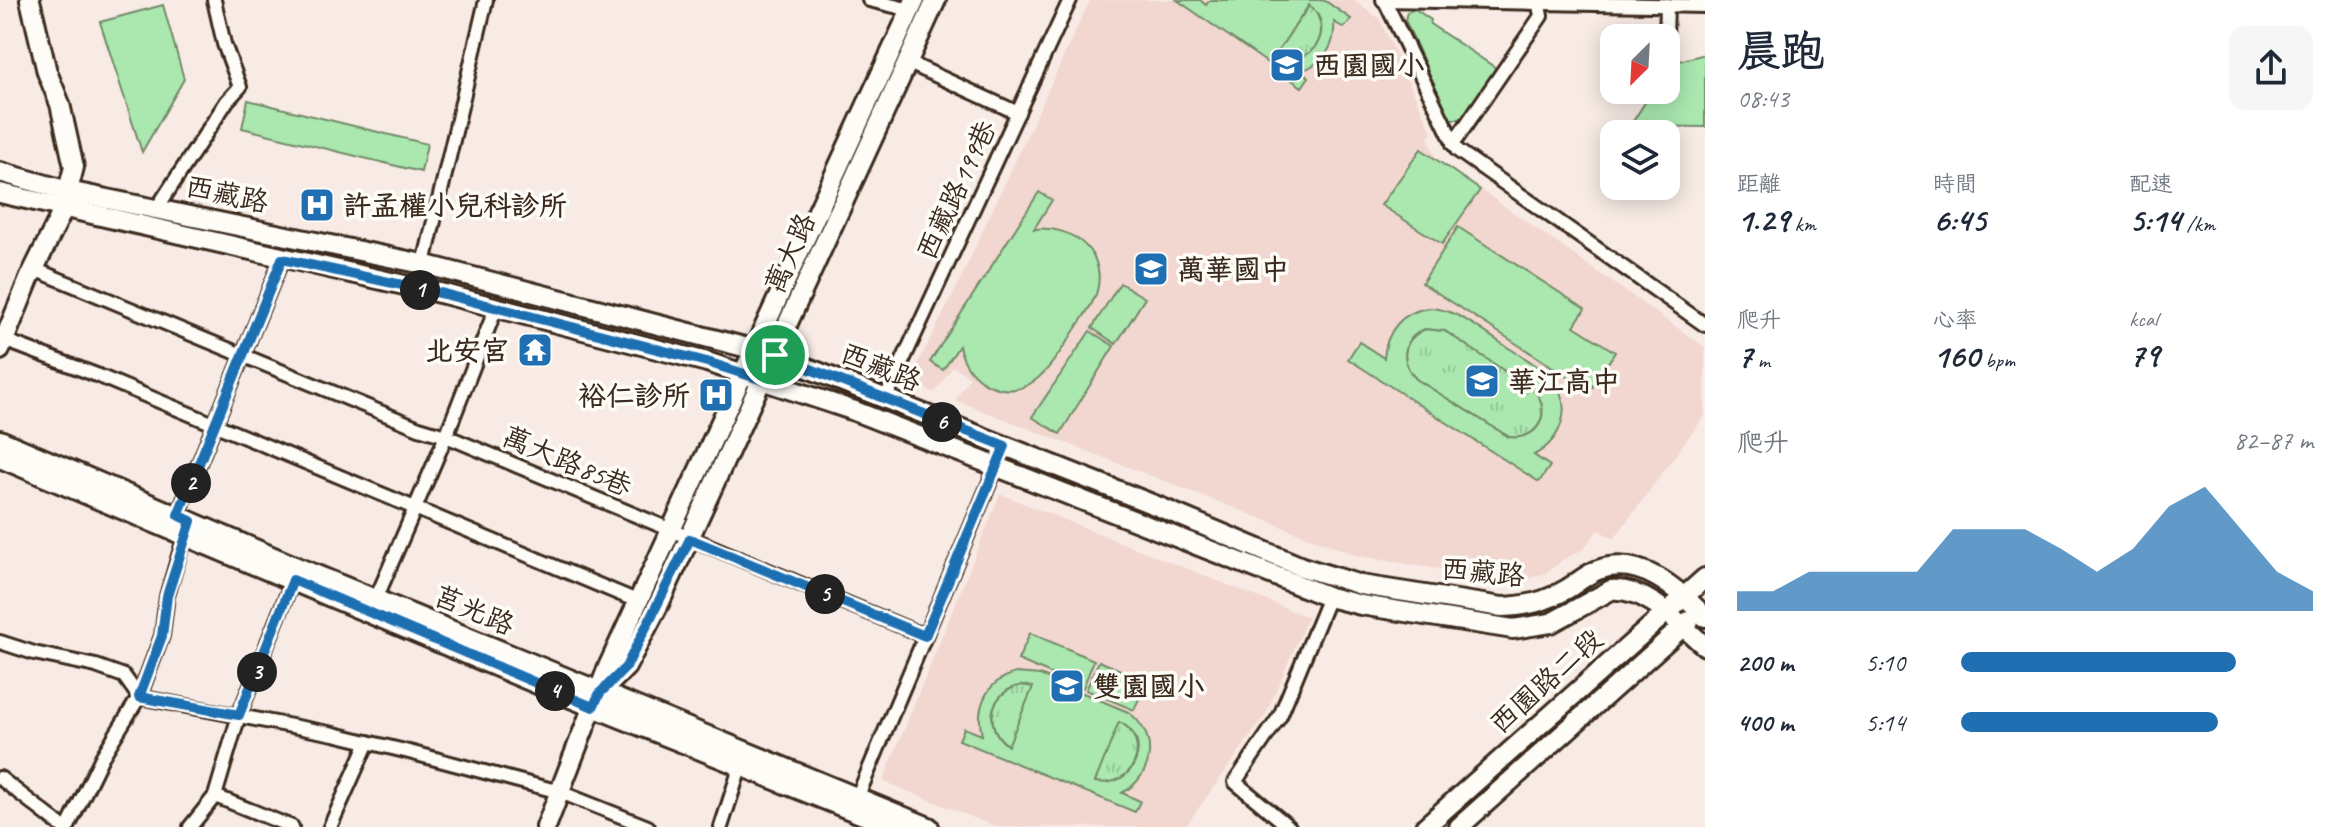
<!DOCTYPE html>
<html lang="zh-TW">
<meta charset="utf-8">
<style>
:root{--surface:#fff;--page:#f6f6f7;--text:#1f2937;--muted:#747a83;--accent:#1f6fb2}
body{margin:0;font-family:Caveat,"LXGW WenKai TC",sans-serif;background:var(--page);color:var(--text);height:100vh;display:flex;flex-direction:column;font-size:30px;white-space:nowrap}
*{box-sizing:border-box;margin:0}
p{font-size:26px;color:var(--muted)}
.icon{flex:none;width:44px;height:44px;fill:none;stroke:currentColor;stroke-width:2;stroke-linecap:round;stroke-linejoin:round}
.map{position:relative;flex:1;overflow:hidden}
.sheet{display:flex;flex-direction:column;background:var(--surface);width:640px}
.sheet>*{flex:none}
.needle{width:52px;rotate:204deg}
.tools{position:absolute;left:1600px;top:24px;display:grid;gap:16px}
.tools a{display:grid;place-items:center;width:80px;height:80px;border-radius:16px;background:var(--surface);box-shadow:0 4px 20px #0003;font-size:40px}
.pin{position:absolute;display:grid;place-items:center;width:68px;height:68px;color:#fff;margin:-34px;border:4px solid #fff;border-radius:50%;box-shadow:0 2px 8px #0007}
.km{position:absolute;width:40px;height:40px;margin:-20px;border-radius:50%;background:#222;color:#fff;font-size:22px;line-height:40px;text-align:center}
.round{display:grid;place-items:center;flex:none;width:84px;height:84px;border-radius:16px;background:var(--page)}
.overview{display:flex;align-items:center;justify-content:space-between;height:136px;padding:0 32px}
h1{font-size:44px;font-weight:700;line-height:60px}
.figures{display:grid;grid-template-columns:repeat(3,1fr);gap:12px;height:136px;padding:8px 32px}
.figures div{display:grid;align-content:center}
.figures b{font-size:34px;font-weight:700}
.figures small{font-size:22px;font-weight:400}
.figures p{font-size:22px}
.chart{height:224px;padding:16px 32px}
.chart p{display:flex;justify-content:space-between}
.chart svg{width:100%;height:144px;margin-top:8px;fill:var(--accent);opacity:.7}
ul{padding:0 32px;list-style:none;font-size:26px}
li{display:grid;grid-template-columns:128px 96px 1fr;align-items:center;height:60px}
li i{height:20px;border-radius:10px;background:var(--accent)}
main{display:flex;flex:1;min-height:0}
.map>svg:first-child{display:block}
.built{fill:#f2d7d0}
.grass{fill:url(#grass-tufts);stroke:#728967;stroke-width:2}
.green{fill:#aae8b0;stroke:#728967;stroke-width:2;fill-rule:evenodd}
.lines{fill:none;stroke-linecap:round;stroke-linejoin:round}
.street-casing{stroke:#3b2a1e;stroke-width:18}
.secondary-casing{stroke:#3b2a1e;stroke-width:24}
.street{stroke:#fdfcf7;stroke-width:12}
.secondary{stroke:#fdfcf7;stroke-width:18}
.route-casing{stroke:#fff;stroke-width:16}
.route{stroke:#1f6fb2;stroke-width:10}
.labels{text-anchor:middle;dominant-baseline:central;stroke-width:7;stroke-linejoin:round;paint-order:stroke}
.poi-label{font-size:28px;font-weight:bold;fill:#3b2a1e;stroke:#fdfcf7;text-anchor:start}
.street-label{font-size:28px;fill:#3b2a1e;stroke:#fdfcf7}
</style>
<main>
<div class="map">
<svg width="1705" height="827" viewBox="0 0 1705 827">
<defs>
<pattern id="grass-tufts" width="24" height="20" patternUnits="userSpaceOnUse" patternTransform="scale(2)"><rect width="24" height="20" fill="#aae8b0"/><path d="M3 7l-1-3M5 7V3M7 7l1-3M15 17l-1-3M17 17v-4M19 17l1-3" fill="none" stroke="#93c797"/></pattern>
</defs>
<rect width="100%" height="100%" fill="#f8ebe5"/>
<filter id="ink" filterUnits="userSpaceOnUse"><feTurbulence type="fractalNoise" baseFrequency=".0125" numOctaves="2"/><feDisplacementMap in="SourceGraphic" scale="16" xChannelSelector="R" yChannelSelector="G"/><feConvolveMatrix kernelMatrix="1 2 1 2 8 2 1 2 1" color-interpolation-filters="sRGB"/></filter>
<g filter="url(#ink)">
<g class="built">
<polygon points="1090,0 1353,0 1379,18 1432,132 1428,138 1437,159 1705,347 1705,415 1614,539 1598,530 1584,549 1566,558 1544,574 1520,581 1516,587 1504,580 1358,556 955,400 970,377 953,366 935,393 908,382 951,299"/>
<polygon points="1000,494 1308,617 1265,716 1185,827 996,827 883,781"/>
</g>
<g class="grass">
<path d="M1310 5C1337 33 1310 73 1275 54Z"/>
<path d="M1425 329 1445 331 1530 387 1540 397 1543 412C1540 430 1528 440 1509 437L1416 379C1399 361 1402 339 1425 329Z"/>
<path d="M1022 685 1034 686 1009 746C982 728 989 691 1022 685Z"/>
<path d="M1119 721C1154 742 1133 790 1094 782Z"/>
</g>
<g class="green">
<path d="M1177 0H1200L1206 5 1210 0H1324L1351 19 1344 28 1334 22C1336 46 1324 63 1301 71L1309 77 1302 87ZM1309 5C1339 28 1309 73 1276 54Z"/>
<polygon points="163,5 184,79 142,152 100,22"/>
<polygon points="1415,9 1431,20 1430,24 1496,68 1461,119 1450,119 1405,20 1407,12"/>
<polygon points="1705,54 1705,127 1630,126 1653,90 1666,90 1666,71 1671,63"/>
<polygon points="248,100 427,144 421,172 242,128"/>
<polygon points="1421,149 1480,190 1442,244 1381,205"/>
<path d="M1039 192 1052 200 1034 229C1073 224 1111 255 1095 297 1089 311 1077 325 1069 339 1050 367 1028 404 987 384 971 376 963 362 959 346L943 370 930 362Z"/>
<polygon points="1458,227 1585,309 1574,326 1615,352 1590,391 1422,283"/>
<polygon points="1120,283 1145,298 1116,344 1092,328"/>
<path d="M1430 308C1457 309 1479 329 1501 343 1517 354 1538 364 1551 378 1575 405 1562 440 1534 455L1550 466 1539 482 1348 359 1359 342 1384 358C1386 331 1402 311 1430 308ZM1425 329 1445 331 1536 392C1552 415 1537 441 1509 437L1416 379C1399 361 1402 339 1425 329Z"/>
<polygon points="1090,331 1114,346 1060,434 1032,417"/>
<polygon points="1030,633 1094,660 1083,688 1018,660"/>
<polygon points="1099,661 1147,681 1134,710 1086,690"/>
<path d="M1016 673 1040 675 1128 712C1159 734 1155 775 1122 793L1140 801 1135 812 959 740 964 728 982 735C975 707 986 681 1016 673ZM1022 685 1033 687 1008 746C982 727 989 691 1022 685ZM1119 722C1155 738 1135 790 1095 782Z"/>
</g>
<g class="lines">
<defs>
<g id="street">
<polyline points="869,0 911,10"/>
<polyline points="1383,0 1705,6"/>
<polyline points="1385,1 1457,150 1705,325"/>
<polyline points="1666,38 1667,5"/>
<polyline points="907,62 1018,113"/>
<polyline points="1453,144 1541,16 1538,0"/>
<polyline points="157,208 227,101 240,87 224,44 214,0"/>
<polyline points="34,269 419,428 446,436 925,636"/>
<polyline points="418,289 486,0"/>
<polyline points="4,340 99,376 637,601"/>
<polyline points="885,399 1070,0"/>
<polyline points="178,515 282,259"/>
<polyline points="376,599 446,436 496,308"/>
<polyline points="0,642 34,653 96,666 124,676 139,697"/>
<polyline points="139,697 162,636 167,596 186,532"/>
<polyline points="0,778 63,827"/>
<polyline points="215,796 292,827"/>
<polyline points="857,798 1005,446"/>
<polyline points="68,827 102,757 139,697 334,734 409,752 560,792 648,827"/>
<polyline points="190,827 215,796 239,715 294,577"/>
<polyline points="330,827 368,742"/>
<polyline points="721,827 741,765"/>
<polyline points="1289,827 1235,782 1280,716 1329,597"/>
</g>
<g id="secondary">
<path d="M0 172 68 191 423 264 775 355 1157 506 1302 567 1361 585 1502 607C1527 606 1545 602 1567 589 1577 583 1587 574 1598 570 1640 555 1678 589 1705 617"/>
<path d="M0 193 444 294 707 362 852 410 1329 597 1361 605 1513 629 1551 623 1611 590C1647 587 1679 624 1705 646"/>
<polyline points="0,350 30,277 63,210 74,167 60,104 47,72 30,0"/>
<polyline points="0,440 297,567 929,827"/>
<polyline points="0,458 573,699 893,827"/>
<polyline points="602,691 626,667 659,604 936,0"/>
<polyline points="546,827 608,667 915,0"/>
<polyline points="1425,827 1705,578"/>
<polyline points="1459,827 1689,621"/>
</g>
</defs>
<use href="#street" class="street-casing"/>
<use href="#secondary" class="secondary-casing"/>
<use href="#street" class="street"/>
<use href="#secondary" class="secondary"/>
</g>
</g>
<g class="lines" filter="url(#ink)">
<defs>
<polygon id="route" points="282,259 444,294 707,362 763,380 775,355 1005,446 925,636 690,539 626,667 600,693 593,707 293,580 239,715 139,697 162,636 167,596 191,521 178,515"/>
</defs>
<use href="#route" class="route-casing"/>
<use href="#route" class="route"/>
</g>
<defs>
<symbol id="school-square" viewBox="-11 -11 22 22"><rect x="-9" y="-9" width="18" height="18" rx="4" fill="#1f6fb2" stroke="#fdfcf7"/><path d="M0-5L7-2L0 1L-7-2ZM-4 1L0 2.5L4 1V4Q0 6-4 4Z" fill="#fff"/></symbol>
<symbol id="hospital-square" viewBox="-11 -11 22 22"><rect x="-9" y="-9" width="18" height="18" rx="4" fill="#1f6fb2" stroke="#fdfcf7"/><path d="M-5-5h3v3.5h4V-5h3V5h-3V1.5h-4V5h-3Z" fill="#fff"/></symbol>
<symbol id="temple-square" viewBox="-11 -11 22 22"><rect x="-9" y="-9" width="18" height="18" rx="4" fill="#1f6fb2" stroke="#fdfcf7"/><path d="M0-6L5-2H3V0L6.5 2.5H4V6H1.5V3h-3V6H-4V2.5H-6.5L-3 0V-2H-5Z" fill="#fff"/></symbol>
</defs>
<g fill-rule="evenodd">
<use href="#school-square" x="1267" y="45" width="40" height="40"/>
<use href="#hospital-square" x="297" y="185" width="40" height="40"/>
<use href="#school-square" x="1131" y="249" width="40" height="40"/>
<use href="#temple-square" x="515" y="330" width="40" height="40"/>
<use href="#school-square" x="1462" y="361" width="40" height="40"/>
<use href="#hospital-square" x="696" y="375" width="40" height="40"/>
<use href="#school-square" x="1047" y="666" width="40" height="40"/>
</g>
<g class="labels">
<g class="poi-label">
<text x="1313" y="65">西園國小</text>
<text x="343" y="205">許孟權小兒科診所</text>
<text x="1177" y="269">萬華國中</text>
<text x="509" y="350" text-anchor="end">北安宮</text>
<text x="1508" y="381">華江高中</text>
<text x="690" y="395" text-anchor="end">裕仁診所</text>
<text x="1093" y="686">雙園國小</text>
</g>
<g class="street-label">
<text transform="translate(956 190) rotate(-65)">西藏路199巷</text>
<text transform="translate(227 194) rotate(12)">西藏路</text>
<text transform="translate(790 253) rotate(-66)">萬大路</text>
<text transform="translate(881 367) rotate(22)">西藏路</text>
<text transform="translate(567 461) rotate(23)">萬大路85巷</text>
<text transform="translate(1483 572) rotate(5)">西藏路</text>
<text transform="translate(474 610) rotate(23)">莒光路</text>
<text transform="translate(1546 681) rotate(-42)">西園路二段</text>
</g>
</g>
</svg>
<div class="tools">
<a><svg class="needle" viewBox="-14 -14 28 28"><path d="M0-13l5 13h-10z" fill="#e53935"/><path d="M0 13l5-13h-10z" fill="#747a83"/></svg></a>
<a><svg class="icon" aria-label="layers" viewBox="0 0 24 24"><path d="M12 4l9 5-9 5-9-5zM3 14l9 5 9-5"/></svg></a>
</div>
<div class="pin" style="left:775px;top:355px;background:#1e9e55"><svg class="icon" aria-label="arrive" viewBox="0 0 24 24"><path d="M6 21V4h12l-3 4 3 4H6"/></svg></div>
<b class="km" style="left:420px;top:290px">1</b>
<b class="km" style="left:191px;top:483px">2</b>
<b class="km" style="left:257px;top:672px">3</b>
<b class="km" style="left:555px;top:691px">4</b>
<b class="km" style="left:825px;top:594px">5</b>
<b class="km" style="left:942px;top:422px">6</b>
</div>
<section class="sheet">
<div class="overview"><div><h1>晨跑</h1><p>08:43</p></div><a class="round"><svg class="icon" aria-label="share" viewBox="0 0 24 24"><path d="M12 15V3M7 8l5-5 5 5M5 13v7h14v-7"/></svg></a></div>
<div class="figures">
<div><p>距離</p><b>1.29<small> km</small></b></div>
<div><p>時間</p><b>6:45</b></div>
<div><p>配速</p><b>5:14<small> /km</small></b></div>
</div>
<div class="figures">
<div><p>爬升</p><b>7<small> m</small></b></div>
<div><p>心率</p><b>160<small> bpm</small></b></div>
<div><p>kcal</p><b>79</b></div>
</div>
<div class="chart"><p><span>爬升</span>82–87 m</p>
<svg viewBox="0 0 160 44" preserveAspectRatio="none"><path d="M0 44V38L10 38L20 32L30 32L40 32L50 32L60 19L70 19L80 19L90 25L100 32L110 25L120 12L130 6L140 19L150 32L160 38V44z"/></svg>
</div>
<ul>
<li><b>200 m</b>5:10<i style="width:78%"></i></li>
<li><b>400 m</b>5:14<i style="width:73%"></i></li>
</ul>
</section>
</main>
